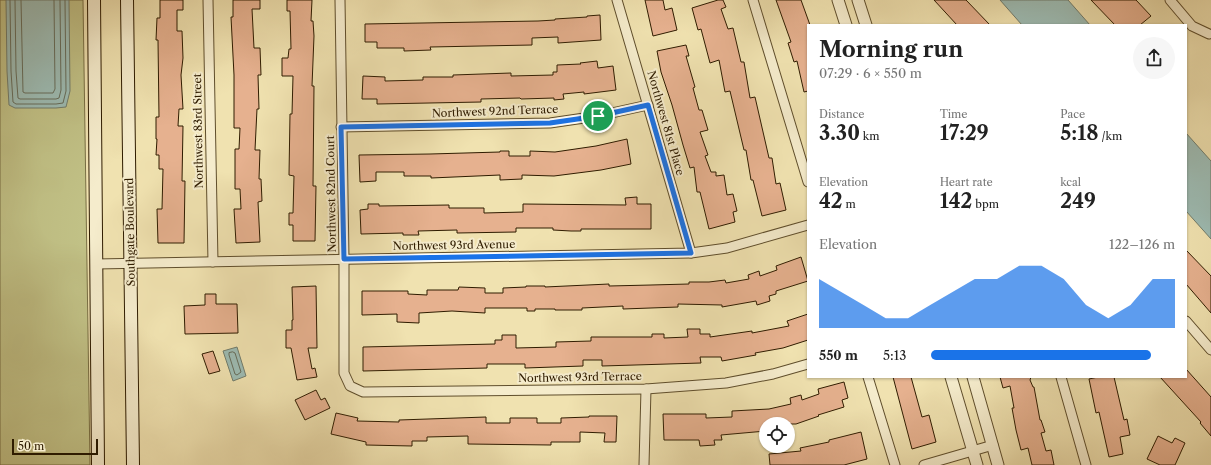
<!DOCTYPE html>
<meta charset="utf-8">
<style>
:root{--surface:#fff;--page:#f6f6f6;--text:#222;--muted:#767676;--accent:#1a73e8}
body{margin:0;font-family:"Libre Caslon Text",serif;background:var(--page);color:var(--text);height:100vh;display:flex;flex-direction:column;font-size:15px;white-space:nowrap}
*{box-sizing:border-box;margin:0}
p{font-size:13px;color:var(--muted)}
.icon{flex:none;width:22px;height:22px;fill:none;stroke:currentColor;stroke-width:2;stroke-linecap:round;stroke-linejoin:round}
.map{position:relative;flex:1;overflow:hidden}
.panel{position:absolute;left:807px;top:24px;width:380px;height:354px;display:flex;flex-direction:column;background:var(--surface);border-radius:0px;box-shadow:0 1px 3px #0004}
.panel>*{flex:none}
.controls{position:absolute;left:759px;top:417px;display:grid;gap:8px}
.controls a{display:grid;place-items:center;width:36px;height:36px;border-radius:50%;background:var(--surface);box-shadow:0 1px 3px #0004;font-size:20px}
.scale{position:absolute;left:12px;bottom:10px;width:86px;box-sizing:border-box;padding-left:4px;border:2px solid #2f1c00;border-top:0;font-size:11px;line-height:14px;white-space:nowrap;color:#2f1c00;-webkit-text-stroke:3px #f5eccc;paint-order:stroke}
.pin{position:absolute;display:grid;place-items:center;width:34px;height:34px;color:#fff;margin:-17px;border:2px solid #fff;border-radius:50%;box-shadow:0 1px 4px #0007}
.round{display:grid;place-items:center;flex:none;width:42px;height:42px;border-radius:21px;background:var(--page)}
.head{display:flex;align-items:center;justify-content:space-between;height:68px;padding:0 12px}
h1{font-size:22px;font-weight:700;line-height:30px}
.figures{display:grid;grid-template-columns:repeat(3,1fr);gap:6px;height:68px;padding:4px 12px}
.figures div{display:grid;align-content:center}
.figures b{font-size:20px;font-weight:700}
.figures small{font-size:11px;font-weight:400}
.figures p{font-size:11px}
.chart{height:112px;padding:8px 12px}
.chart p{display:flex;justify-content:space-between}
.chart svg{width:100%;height:72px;margin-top:4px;fill:var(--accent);opacity:.7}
ul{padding:0 12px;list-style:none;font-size:13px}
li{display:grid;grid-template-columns:64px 48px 1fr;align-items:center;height:30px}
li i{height:10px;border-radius:5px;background:var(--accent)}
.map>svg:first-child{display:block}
.green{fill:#c1c186;stroke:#786e43}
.water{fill:#9dbcb4;stroke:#717c6c}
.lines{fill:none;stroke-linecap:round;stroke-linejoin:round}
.shore{stroke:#666c5a;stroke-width:1}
.building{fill:#e6b18f;stroke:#2f1c00}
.minor-casing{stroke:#5f4e2c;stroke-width:11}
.tertiary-casing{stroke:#5f4e2c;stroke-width:13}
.secondary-casing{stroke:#2f1c00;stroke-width:14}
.minor{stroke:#f5eccc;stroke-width:9}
.tertiary{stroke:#f5eccc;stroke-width:11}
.secondary{stroke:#f5eccc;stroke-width:12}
.route-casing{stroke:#fff;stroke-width:8}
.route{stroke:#1a73e8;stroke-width:5}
.labels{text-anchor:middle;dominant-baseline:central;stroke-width:4;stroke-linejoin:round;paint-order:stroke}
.street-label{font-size:11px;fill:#2f1c00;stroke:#f5eccc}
</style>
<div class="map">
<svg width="1211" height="465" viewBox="0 0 1211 465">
<rect width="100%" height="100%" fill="#f0e2b0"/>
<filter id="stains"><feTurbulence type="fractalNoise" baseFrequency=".005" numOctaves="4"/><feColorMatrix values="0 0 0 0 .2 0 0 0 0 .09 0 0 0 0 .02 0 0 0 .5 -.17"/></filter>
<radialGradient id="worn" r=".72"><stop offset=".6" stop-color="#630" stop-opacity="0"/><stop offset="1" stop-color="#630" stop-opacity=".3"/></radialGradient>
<polygon class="green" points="0,0 83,0 90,465 0,465"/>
<g class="water">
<polygon points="6,0 69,0 70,91 66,107 56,108 15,108 9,105 7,71"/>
<polygon points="1000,0 1068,0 1090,25 1022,25"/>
<polygon points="1186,133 1211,161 1211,239 1186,211"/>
<polygon points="237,347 246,376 233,381 223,351"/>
</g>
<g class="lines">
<g class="shore">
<polyline points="10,0 11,71 13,102 16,104 56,104 63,103 66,91 65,0"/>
<polyline points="15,0 16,71 18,98 20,99 56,99 59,98 61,90 60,0"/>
<polyline points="21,0 23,92 25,93 53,93 55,89 54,0"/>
<polygon points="233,352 235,353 241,372 237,375 235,374 229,355 229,353"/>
</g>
</g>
<g class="building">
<polygon points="160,0 183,0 183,10 177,10 177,31 182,31 183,58 181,75 183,109 179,109 178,126 183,126 182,181 185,181 184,243 158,243 157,209 162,209 163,169 159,169 159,155 156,155 157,139 156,139 156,117 159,117 158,40 156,40 157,18 160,18"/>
<polygon points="233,0 260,0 260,9 252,9 254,48 260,48 261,75 258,75 259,109 257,109 255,150 260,150 259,179 261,179 262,201 258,202 260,242 236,243 234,209 241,209 240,189 235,189 235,149 239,149 240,128 234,128 234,75 231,17 233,17"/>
<polygon points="287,0 312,0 311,21 313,21 314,36 312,86 314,86 313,186 316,186 315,241 293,241 293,225 289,225 289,213 293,213 294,176 289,175 290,114 292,114 293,76 282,76 282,58 288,58 289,49 291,49 290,11 287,11"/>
<polygon points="645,0 663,0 665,10 672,8 677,30 653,36"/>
<polygon points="718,0 723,0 726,7 721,9 728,29 733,28 741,62 744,62 750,98 755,97 769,158 772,158 776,184 780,183 786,210 762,216 753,180 751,180 746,150 744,150 730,91 725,92 719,60 710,63 701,29 698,30 692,8"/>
<polygon points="776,0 801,0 810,25 808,25 808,91 804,92 797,61 794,62 788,43 791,42"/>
<polygon points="934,0 966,0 990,25 957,25"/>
<polygon points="1091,0 1136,0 1151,16 1140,25 1115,25"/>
<polygon points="600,15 601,40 558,43 558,37 532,38 532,45 430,47 431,50 404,51 404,48 377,48 377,42 365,42 365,24 538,21 555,20 555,19 587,17 587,16"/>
<polygon points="686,45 689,56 686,56 695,87 693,88 699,110 702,110 708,130 700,132 708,155 705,156 711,172 716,172 716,176 724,175 727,195 733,194 737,211 733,212 735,222 709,229 700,192 697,192 694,167 690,168 683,145 672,105 661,72 657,51"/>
<polygon points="597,61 598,68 613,66 616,90 584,94 584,92 563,94 564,99 554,100 554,98 521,99 520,98 481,99 481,102 377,104 377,99 362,99 363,76 385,77 385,81 423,80 423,77 453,77 453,75 511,73 511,76 553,75 553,72 557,72 557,65 581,64 580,63"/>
<polygon points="627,139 631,164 601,170 554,176 522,175 522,179 500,180 500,175 431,178 431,176 404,176 404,172 376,172 376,181 360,182 359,155 430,154 500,152 500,151 509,151 509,156 530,156 530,151 555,152 596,146"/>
<polygon points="637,197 637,204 651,204 651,229 581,229 581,231 571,231 553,230 553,228 516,228 516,232 457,233 457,230 418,231 419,235 403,235 403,233 361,234 360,210 368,209 368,204 379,204 379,206 449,205 449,208 484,208 484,213 523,212 523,204 626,205 625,198"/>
<polygon points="1186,250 1211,276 1211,313 1186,284"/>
<polygon points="801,257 808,281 776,291 776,294 769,296 770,301 757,305 756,301 722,307 722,305 678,304 678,307 623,309 623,306 582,308 582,310 555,310 555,309 535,309 535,311 527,311 527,308 485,308 485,313 452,311 419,313 419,323 397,322 397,314 362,315 362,291 408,291 408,294 427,295 427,290 458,290 459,287 485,288 485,293 503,293 503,288 526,287 526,286 545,286 545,287 609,284 609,286 651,285 689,284 689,282 709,282 725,280 726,283 749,279 748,275 759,271 760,276 777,270 776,266"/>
<polygon points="316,286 317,348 308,348 312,369 315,368 317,377 297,380 291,348 286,348 286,330 292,330 292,320 293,320 292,287"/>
<polygon points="205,294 216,294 216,304 237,304 238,333 185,334 184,306 205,305"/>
<polygon points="808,314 808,340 783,348 755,353 756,355 722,361 721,357 700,357 701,363 602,366 602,360 583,360 583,366 525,368 525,364 487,364 487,368 363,371 363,347 495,344 495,340 502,340 502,335 516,335 516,348 556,347 556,342 591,341 591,337 652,337 652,334 664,334 664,338 688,337 687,329 700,329 700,334 710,334 710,337 752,331 752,333 789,326 787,321"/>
<polygon points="213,351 220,371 209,374 202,354"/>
<polygon points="1186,369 1211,397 1211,436 1200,423 1201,422 1160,377 1186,377"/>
<polygon points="893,377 911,377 922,417 929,415 936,442 912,449"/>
<polygon points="1000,377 1031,377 1030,380 1033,387 1034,387 1040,420 1041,420 1045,432 1041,433 1046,451 1051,450 1054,465 1032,465 1028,448 1021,450 1016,430 1012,408 1014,408 1010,386 1003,388"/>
<polygon points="1098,377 1114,377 1124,420 1127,419 1130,435 1120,437 1123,454 1109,457 1099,412 1096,413 1089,379"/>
<polygon points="844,382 848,398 842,400 844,407 818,415 819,416 796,424 766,424 766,431 721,435 722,440 714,440 715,445 700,446 699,440 664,440 663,414 706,414 706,418 732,417 732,411 769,409 791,404 790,398 801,395 802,400 819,394 818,389"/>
<polygon points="316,390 321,400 325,398 330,408 305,420 295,400"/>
<polygon points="336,413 358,418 357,421 399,422 399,420 486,417 486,423 510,423 510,418 537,418 537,423 561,423 561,418 589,417 589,416 617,416 616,442 604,442 605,433 580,432 580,442 551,442 551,445 468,444 468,436 427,437 427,441 412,441 412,446 366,445 366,442 331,434"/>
<polygon points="861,432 867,459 844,465 770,465 769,454 801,451 800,448 829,442 829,440"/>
<polygon points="1158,436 1172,443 1175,438 1185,443 1175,465 1160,465 1147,459"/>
</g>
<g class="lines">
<defs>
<g id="minor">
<polyline points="208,0 213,262"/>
<polyline points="340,0 344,259 344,373 350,386 363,392 646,389 726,383 773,374 808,364"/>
<polyline points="617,0 691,253"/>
<polyline points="753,0 808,182"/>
<polyline points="1170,0 1192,26 1209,34"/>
<polyline points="341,127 550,123 598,116 648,105"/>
<polyline points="96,264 691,253 727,248 808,225"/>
<polyline points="1186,321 1211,350"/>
<polyline points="868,377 895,465"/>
<polyline points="1061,377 1086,465"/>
<polyline points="644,465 646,389"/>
<polyline points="924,465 993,445"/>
</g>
<g id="tertiary">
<polyline points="838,0 846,25"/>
<polyline points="858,0 866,25"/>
<polyline points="951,377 977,465"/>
<polyline points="973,377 998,465"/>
</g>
<g id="secondary">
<polyline points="94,0 98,465"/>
<polyline points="127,0 133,465"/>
</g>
</defs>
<use href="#minor" class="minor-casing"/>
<use href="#tertiary" class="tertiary-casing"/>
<use href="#secondary" class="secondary-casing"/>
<use href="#minor" class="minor"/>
<use href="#tertiary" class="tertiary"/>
<use href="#secondary" class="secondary"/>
</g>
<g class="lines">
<defs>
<polygon id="route" points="648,105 691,253 344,259 341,127 550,123 598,116"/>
</defs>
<use href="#route" class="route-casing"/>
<use href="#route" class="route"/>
</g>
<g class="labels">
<g class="street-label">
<text transform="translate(495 111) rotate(-2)">Northwest 92nd Terrace</text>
<text transform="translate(666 123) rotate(74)">Northwest 81st Place</text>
<text transform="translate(198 131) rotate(-91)">Northwest 83rd Street</text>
<text transform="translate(331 194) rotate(-91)">Northwest 82nd Court</text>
<text transform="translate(130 232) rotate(-91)">Southgate Boulevard</text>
<text transform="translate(454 245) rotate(-1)">Northwest 93rd Avenue</text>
<text transform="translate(580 377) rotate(-1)">Northwest 93rd Terrace</text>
</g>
</g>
<rect width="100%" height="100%" filter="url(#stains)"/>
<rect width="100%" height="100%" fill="url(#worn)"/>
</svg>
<div class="controls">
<a><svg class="icon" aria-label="locate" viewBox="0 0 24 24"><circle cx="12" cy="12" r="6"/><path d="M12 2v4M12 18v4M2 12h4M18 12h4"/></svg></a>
</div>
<div class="scale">50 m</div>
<div class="pin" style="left:598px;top:116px;background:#1e9e55"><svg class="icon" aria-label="arrive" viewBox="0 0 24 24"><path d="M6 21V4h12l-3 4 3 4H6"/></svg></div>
<section class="panel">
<div class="head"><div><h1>Morning run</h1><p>07:29 · 6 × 550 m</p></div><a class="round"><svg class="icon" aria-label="share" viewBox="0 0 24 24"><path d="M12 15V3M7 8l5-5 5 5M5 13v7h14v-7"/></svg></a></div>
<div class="figures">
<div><p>Distance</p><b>3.30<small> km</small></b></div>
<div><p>Time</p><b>17:29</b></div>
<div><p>Pace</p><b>5:18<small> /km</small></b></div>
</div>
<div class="figures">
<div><p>Elevation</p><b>42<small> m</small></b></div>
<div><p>Heart rate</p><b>142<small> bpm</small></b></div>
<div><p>kcal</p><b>249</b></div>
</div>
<div class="chart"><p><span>Elevation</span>122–126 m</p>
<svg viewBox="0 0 160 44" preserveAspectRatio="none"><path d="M0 44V14L10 22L20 30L30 38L40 38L50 30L60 22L70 14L80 14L90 6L100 6L110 14L120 30L130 38L140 30L150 14L160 14V44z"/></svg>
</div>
<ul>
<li><b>550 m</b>5:13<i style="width:90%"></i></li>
</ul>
</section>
</div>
